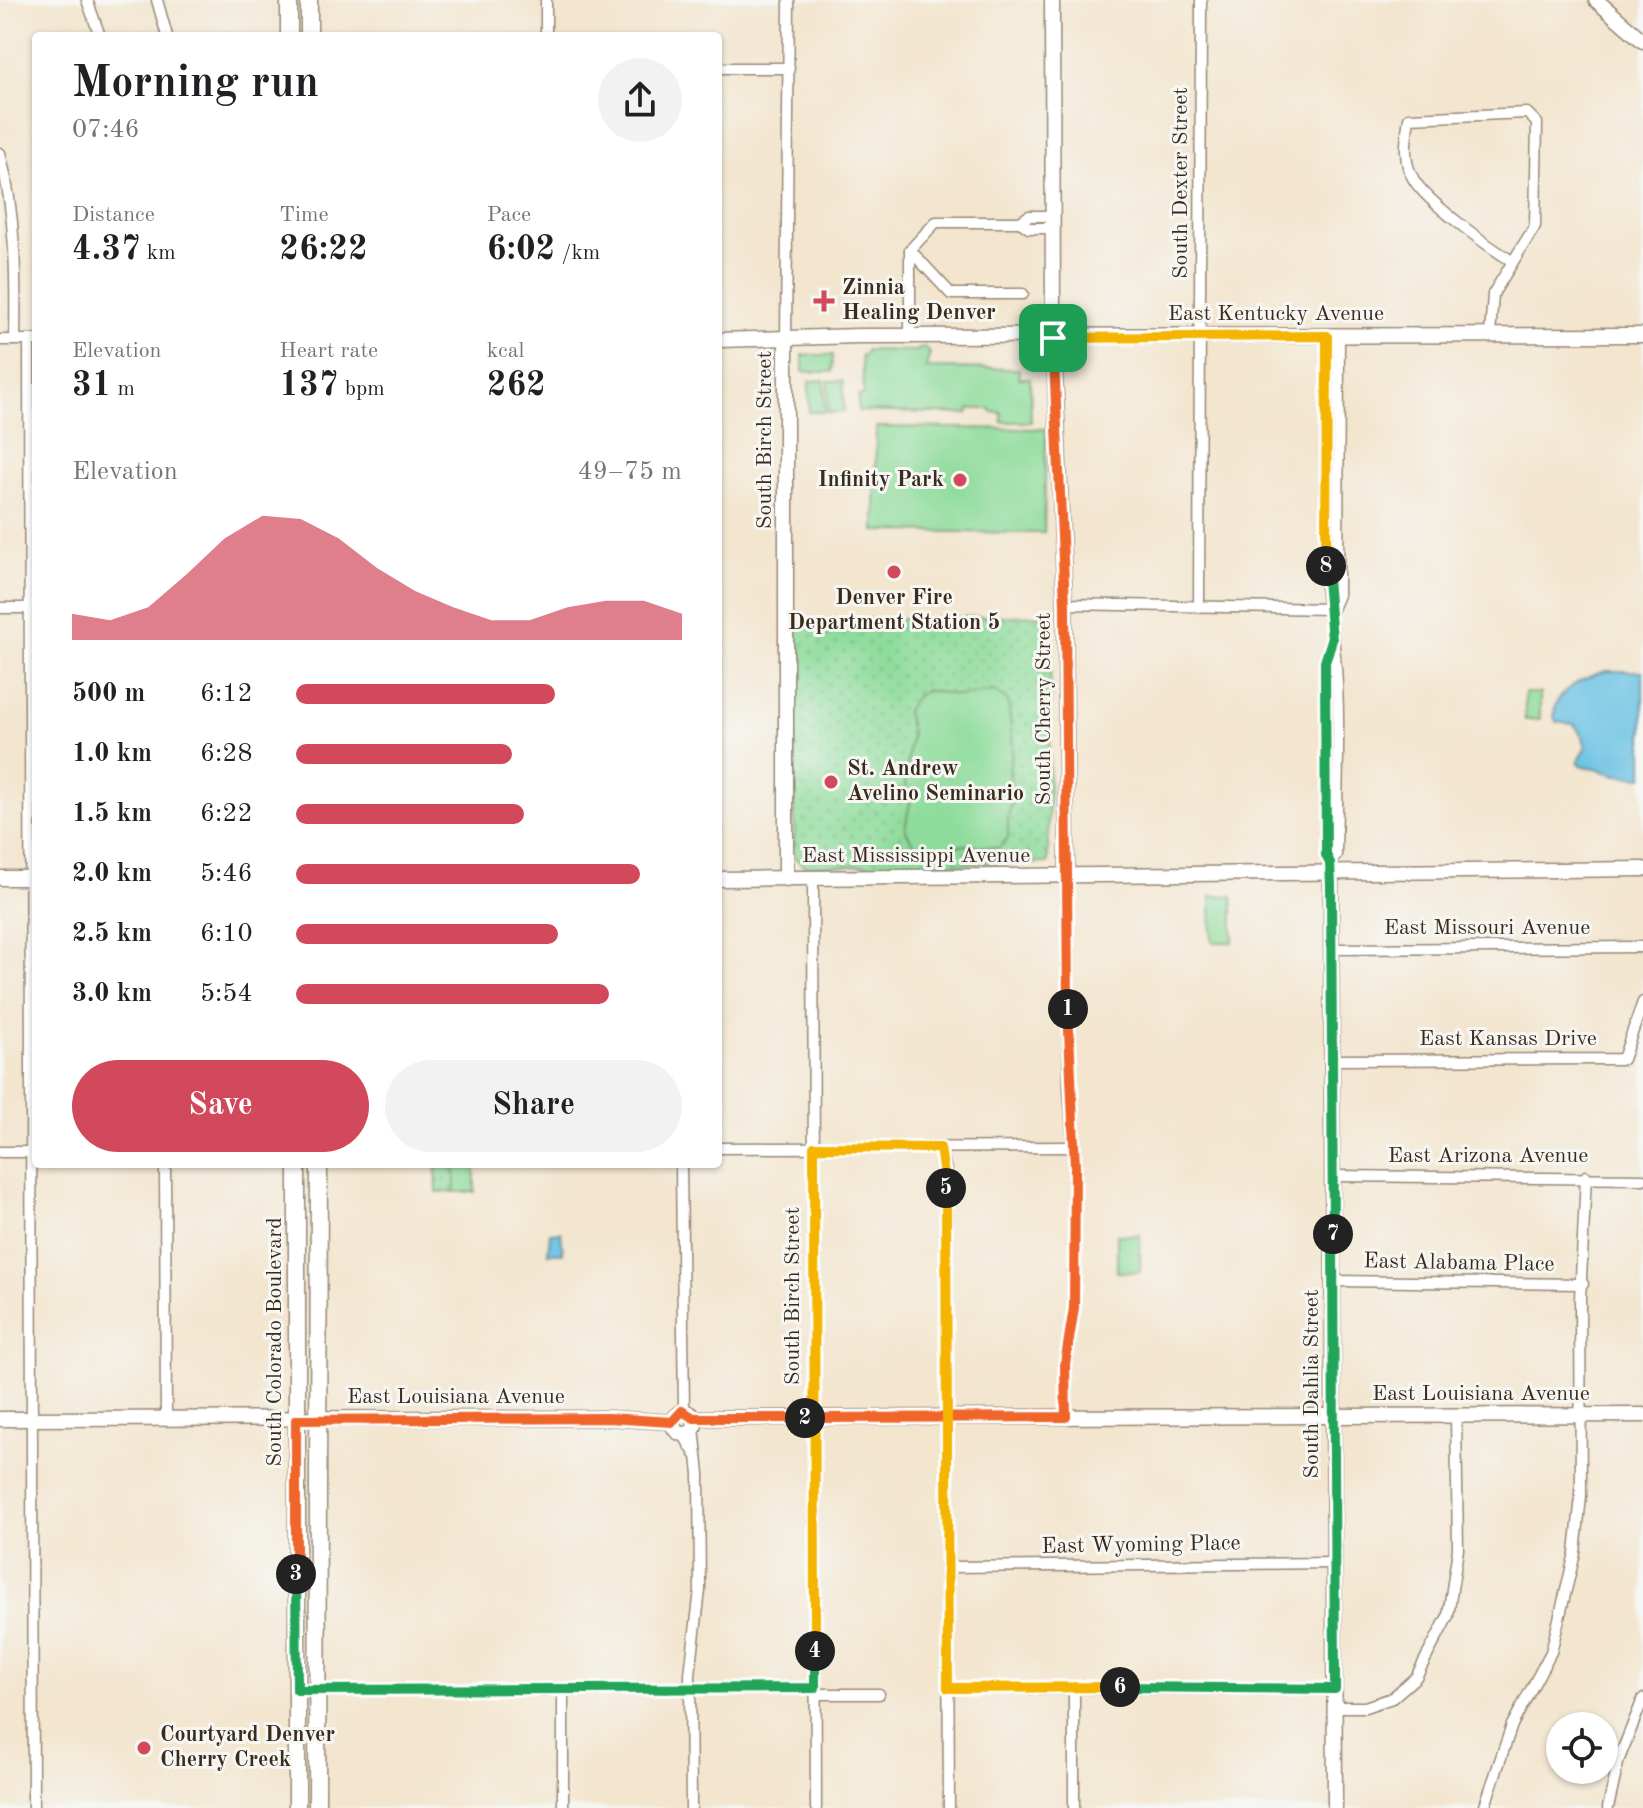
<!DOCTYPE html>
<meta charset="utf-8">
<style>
:root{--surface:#fff;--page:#f2f2f2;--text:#202124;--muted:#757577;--accent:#d1495b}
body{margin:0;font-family:"Old Standard TT",serif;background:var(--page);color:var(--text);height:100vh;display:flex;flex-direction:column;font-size:30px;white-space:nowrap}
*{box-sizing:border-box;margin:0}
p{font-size:26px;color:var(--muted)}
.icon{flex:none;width:44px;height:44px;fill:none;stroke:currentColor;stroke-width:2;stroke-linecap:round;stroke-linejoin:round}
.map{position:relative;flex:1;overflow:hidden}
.drawer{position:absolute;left:32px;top:32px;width:690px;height:1136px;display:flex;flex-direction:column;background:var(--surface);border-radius:8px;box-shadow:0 2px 6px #0004}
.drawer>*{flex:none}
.tools{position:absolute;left:1546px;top:1712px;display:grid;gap:16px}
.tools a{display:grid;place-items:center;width:72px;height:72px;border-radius:50%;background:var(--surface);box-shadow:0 2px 6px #0004;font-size:40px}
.pin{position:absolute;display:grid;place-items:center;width:68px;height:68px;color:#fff;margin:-34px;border-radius:16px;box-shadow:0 4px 12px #0006}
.km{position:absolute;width:40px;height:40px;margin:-20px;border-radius:50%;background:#222;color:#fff;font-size:22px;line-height:40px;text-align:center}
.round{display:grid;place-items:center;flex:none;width:84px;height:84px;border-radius:42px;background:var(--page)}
.head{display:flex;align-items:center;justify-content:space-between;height:136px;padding:0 40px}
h1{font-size:44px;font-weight:700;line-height:60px}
.stats{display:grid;grid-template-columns:repeat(3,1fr);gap:12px;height:136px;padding:8px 40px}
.stats div{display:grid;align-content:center}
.stats b{font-size:34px;font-weight:700}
.stats small{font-size:22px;font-weight:400}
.stats p{font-size:22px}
.chart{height:224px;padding:16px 40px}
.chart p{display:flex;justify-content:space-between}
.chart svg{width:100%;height:144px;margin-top:8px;fill:var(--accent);opacity:.7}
.cta{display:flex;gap:16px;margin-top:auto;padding:16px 40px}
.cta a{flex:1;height:92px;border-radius:48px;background:var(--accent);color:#fff;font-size:32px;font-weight:700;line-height:92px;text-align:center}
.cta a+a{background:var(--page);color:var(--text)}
ul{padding:0 40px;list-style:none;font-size:26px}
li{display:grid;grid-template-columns:128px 96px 1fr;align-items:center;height:60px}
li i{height:20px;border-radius:10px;background:var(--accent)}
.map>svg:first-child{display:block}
.green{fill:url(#green-dots);stroke:#64835c;stroke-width:2}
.pitch{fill:#8edc9b;stroke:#64835c;stroke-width:2}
.water{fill:#65c0e3;stroke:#507580;stroke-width:2}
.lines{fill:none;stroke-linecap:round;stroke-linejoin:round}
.street-casing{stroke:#978876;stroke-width:13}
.secondary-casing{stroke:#978876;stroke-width:17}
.primary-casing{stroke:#978876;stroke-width:19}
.street{stroke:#fff;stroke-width:10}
.secondary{stroke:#fff;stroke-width:14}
.primary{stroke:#fff;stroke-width:16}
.split-1-casing{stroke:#fff;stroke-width:16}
.split-2-casing{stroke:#fff;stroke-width:16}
.split-3-casing{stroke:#fff;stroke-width:16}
.split-4-casing{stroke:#fff;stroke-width:16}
.split-5-casing{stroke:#fff;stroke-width:16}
.split-6-casing{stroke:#fff;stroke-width:16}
.split-7-casing{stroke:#fff;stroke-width:16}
.split-8-casing{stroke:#fff;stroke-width:16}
.split-9-casing{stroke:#fff;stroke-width:16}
.split-1{stroke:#f0652b;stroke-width:10}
.split-2{stroke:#f0652b;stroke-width:10}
.split-3{stroke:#f0652b;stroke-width:10}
.split-4{stroke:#22a559;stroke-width:10}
.split-5{stroke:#f5b400;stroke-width:10}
.split-6{stroke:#f5b400;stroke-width:10}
.split-7{stroke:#22a559;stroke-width:10}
.split-8{stroke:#22a559;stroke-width:10}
.split-9{stroke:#f5b400;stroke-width:10}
.poi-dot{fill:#d1495b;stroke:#f6f6f2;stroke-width:3}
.labels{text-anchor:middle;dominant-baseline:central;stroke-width:6;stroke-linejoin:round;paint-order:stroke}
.street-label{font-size:22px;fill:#3b2a1e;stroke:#f6f6f2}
.poi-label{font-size:22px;font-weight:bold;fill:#3b2a1e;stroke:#f6f6f2;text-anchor:start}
</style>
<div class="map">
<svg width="1643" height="1808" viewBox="0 0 1643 1808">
<defs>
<pattern id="green-dots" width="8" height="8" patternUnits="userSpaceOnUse" patternTransform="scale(2)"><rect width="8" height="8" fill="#8edc9b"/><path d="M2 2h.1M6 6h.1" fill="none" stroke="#7bbd85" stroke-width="1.8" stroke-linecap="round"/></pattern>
</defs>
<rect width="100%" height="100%" fill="#f6f6f2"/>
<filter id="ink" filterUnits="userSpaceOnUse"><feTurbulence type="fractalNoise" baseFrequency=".0125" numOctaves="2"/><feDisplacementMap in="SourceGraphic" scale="16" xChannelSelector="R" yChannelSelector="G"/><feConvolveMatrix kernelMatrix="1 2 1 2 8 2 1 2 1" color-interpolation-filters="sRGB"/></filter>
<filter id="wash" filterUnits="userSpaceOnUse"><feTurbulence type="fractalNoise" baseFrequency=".006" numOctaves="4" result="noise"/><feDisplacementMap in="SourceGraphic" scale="32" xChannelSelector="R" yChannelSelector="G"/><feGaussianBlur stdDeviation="1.8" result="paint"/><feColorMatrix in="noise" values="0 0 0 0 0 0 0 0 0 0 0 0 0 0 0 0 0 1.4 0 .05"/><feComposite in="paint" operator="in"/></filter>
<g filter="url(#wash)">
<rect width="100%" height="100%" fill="#f3e5ce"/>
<g class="green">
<polygon points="1051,615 1048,863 804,866 794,857 795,622"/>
<polygon points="436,1168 455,1168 455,1192 437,1192"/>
</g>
<g class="pitch">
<polygon points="924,347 930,353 926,368 1019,369 1019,378 1030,378 1031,422 1002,422 1002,413 991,412 991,409 969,409 968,414 858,411 858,396 864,395 861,355 865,355 866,350 916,351"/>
<polygon points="803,355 833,355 832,372 803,372"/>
<polygon points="824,380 825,412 809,412 809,381"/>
<polygon points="828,381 843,381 844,412 828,413"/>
<polygon points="876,427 1046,429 1044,533 875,531"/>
<polygon points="927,690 960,696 993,691 1008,701 1013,747 1009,770 1013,799 1008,816 1008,838 999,848 965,845 928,850 913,843 905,829 910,802 905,783 911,734 906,711 917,695"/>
<polygon points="1525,693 1540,693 1540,719 1525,720"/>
<polygon points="1211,896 1233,896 1233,942 1212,942"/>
<rect x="455" y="1168" width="20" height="24"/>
<rect x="1117" y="1235" width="23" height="37"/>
</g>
<g class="water">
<path d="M1606 671H1643V777L1617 775 1581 765 1578 762 1586 748 1583 737 1574 724 1556 722C1546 694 1584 677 1606 671Z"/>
<polygon points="561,1232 563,1253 548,1253 550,1233"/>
</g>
</g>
<g filter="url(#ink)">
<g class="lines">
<defs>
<g id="street">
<polyline points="87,0 100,36"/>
<polyline points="157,0 167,36"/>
<polyline points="546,36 546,0"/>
<polyline points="718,68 789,68"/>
<path d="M0 153C16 214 16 278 15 340"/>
<polyline points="1020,222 1029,228 1052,228"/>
<polyline points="910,250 951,294 1023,294"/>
<path d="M1490 335 1493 294 1535 226 1537 123 1527 113 1409 118C1406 138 1402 161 1414 180 1427 202 1489 247 1512 261"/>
<path d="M1327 336 1326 595C1344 679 1337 769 1336 855L1330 863"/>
<polyline points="910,338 910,250 936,222 1020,222 1029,216 1052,216"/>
<polyline points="0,340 36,340"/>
<polyline points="29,340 33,1808"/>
<polyline points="786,340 789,0"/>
<polyline points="1065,604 1332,609"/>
<polyline points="1199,607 1201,0"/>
<polyline points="0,608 36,608"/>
<polyline points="1332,609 1338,595 1339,336"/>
<polyline points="1330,867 1326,855 1325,662 1332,640"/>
<polyline points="813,879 816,1808"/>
<polyline points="1331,949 1643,947"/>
<polyline points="1332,1060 1623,1059 1643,1002"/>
<polyline points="718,1148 1073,1147"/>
<polyline points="940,1148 946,1171 949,1808"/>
<polyline points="0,1152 36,1152"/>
<polyline points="165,1164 166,1419"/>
<polyline points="681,1164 684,1411"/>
<polyline points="1333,1176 1643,1179"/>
<polyline points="1333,1281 1583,1284"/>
<polyline points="1066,1417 1065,1364 1074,1308 1075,1167 1069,1090 1067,877"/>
<polyline points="683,1434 695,1454"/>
<polyline points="948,1567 1335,1563"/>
<polyline points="1074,1687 1074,1808"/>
<polyline points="948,1688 1335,1689"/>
<polyline points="297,1690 815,1688"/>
<polyline points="815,1694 879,1694"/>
<polyline points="1335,1707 1365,1707 1392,1698 1416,1677 1448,1616 1458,1549 1456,1416"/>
<polyline points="563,1808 563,1689"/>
<polyline points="691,1808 690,1674 700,1590 699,1474 694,1428"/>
<polyline points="1484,1808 1512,1725 1551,1652 1575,1553 1581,1496 1580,1299 1586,1176"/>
<polyline points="1608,1808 1619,1759 1643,1699"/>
</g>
<g id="secondary">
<polyline points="1052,0 1053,327 1065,604 1067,877"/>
<polyline points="1596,0 1643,41"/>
<polyline points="718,340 859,336 1643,335"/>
<polyline points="786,340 786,879"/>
<polyline points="1331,874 1335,1808"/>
<polyline points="0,878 36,878"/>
<polyline points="718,879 1643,869"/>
<circle cx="684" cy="1423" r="11"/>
<polyline points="694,1418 1643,1415"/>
<polyline points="0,1419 608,1418 672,1422"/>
</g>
<g id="primary">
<polyline points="289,0 289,36"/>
<polyline points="309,0 309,36"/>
<polyline points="297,1808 297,1164"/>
<polyline points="317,1808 319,1164"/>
</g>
</defs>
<use href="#street" class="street-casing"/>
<use href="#secondary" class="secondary-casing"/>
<use href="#primary" class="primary-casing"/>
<use href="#street" class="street"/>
<use href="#secondary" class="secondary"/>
<use href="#primary" class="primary"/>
</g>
</g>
<g class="lines" filter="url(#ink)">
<defs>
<polyline id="split-1" points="1053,338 1065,604 1068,1009"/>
<polyline id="split-2" points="805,1418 1066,1417 1065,1364 1074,1308 1075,1167 1068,1009"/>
<polyline id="split-3" points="296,1574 296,1420 608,1418 672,1422 682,1411 694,1418 805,1418"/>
<polyline id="split-4" points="296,1574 297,1690 815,1688 815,1651"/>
<polyline id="split-5" points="815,1651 814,1147 940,1148 946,1188"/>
<polyline id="split-6" points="946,1188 948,1688 1120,1687"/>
<polyline id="split-7" points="1120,1687 1335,1689 1333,1234"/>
<polyline id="split-8" points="1326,566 1332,640 1325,662 1326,855 1330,863 1331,885 1333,1234"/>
<polyline id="split-9" points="1053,338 1327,336 1326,566"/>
</defs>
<use href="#split-1" class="split-1-casing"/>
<use href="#split-2" class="split-2-casing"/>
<use href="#split-3" class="split-3-casing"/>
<use href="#split-4" class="split-4-casing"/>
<use href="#split-5" class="split-5-casing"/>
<use href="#split-6" class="split-6-casing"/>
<use href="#split-7" class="split-7-casing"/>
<use href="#split-8" class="split-8-casing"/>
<use href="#split-9" class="split-9-casing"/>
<use href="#split-1" class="split-1"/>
<use href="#split-2" class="split-2"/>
<use href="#split-3" class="split-3"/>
<use href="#split-4" class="split-4"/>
<use href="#split-5" class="split-5"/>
<use href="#split-6" class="split-6"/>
<use href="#split-7" class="split-7"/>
<use href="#split-8" class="split-8"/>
<use href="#split-9" class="split-9"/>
</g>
<g class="poi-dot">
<path d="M820 289h8v8h8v8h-8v8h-8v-8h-8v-8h8z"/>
<circle cx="960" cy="480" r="8"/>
<circle cx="894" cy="572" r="8"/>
<circle cx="831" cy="782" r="8"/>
<circle cx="144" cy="1748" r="8"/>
</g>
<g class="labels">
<g class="street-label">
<text transform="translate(1181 183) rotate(-90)">South Dexter Street</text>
<text x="1276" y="314">East Kentucky Avenue</text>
<text transform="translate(765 440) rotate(-90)">South Birch Street</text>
<text transform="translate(1044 709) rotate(-90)">South Cherry Street</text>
<text x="916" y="856">East Mississippi Avenue</text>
<text x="1487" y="928">East Missouri Avenue</text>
<text x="1508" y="1039">East Kansas Drive</text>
<text x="1488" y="1156">East Arizona Avenue</text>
<text transform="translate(1459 1263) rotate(1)">East Alabama Place</text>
<text transform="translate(793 1296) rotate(-90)">South Birch Street</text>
<text transform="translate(275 1342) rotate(-90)">South Colorado Boulevard</text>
<text transform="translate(1312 1384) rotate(-90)">South Dahlia Street</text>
<text x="1481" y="1394">East Louisiana Avenue</text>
<text x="456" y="1397">East Louisiana Avenue</text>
<text transform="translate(1141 1545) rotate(-1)">East Wyoming Place</text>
</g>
<g class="poi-label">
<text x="842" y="288">Zinnia<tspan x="842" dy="25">Healing Denver</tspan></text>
<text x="944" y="480" text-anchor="end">Infinity Park</text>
<text x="894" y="598" text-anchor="middle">Denver Fire<tspan x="894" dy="25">Department Station 5</tspan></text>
<text x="847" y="769">St. Andrew<tspan x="847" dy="25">Avelino Seminario</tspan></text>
<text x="160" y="1735">Courtyard Denver<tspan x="160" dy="25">Cherry Creek</tspan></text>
</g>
</g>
</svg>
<div class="tools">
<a><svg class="icon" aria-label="locate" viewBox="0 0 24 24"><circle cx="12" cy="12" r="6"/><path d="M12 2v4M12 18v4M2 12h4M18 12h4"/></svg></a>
</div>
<div class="pin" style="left:1053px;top:338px;background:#1e9e55"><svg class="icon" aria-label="arrive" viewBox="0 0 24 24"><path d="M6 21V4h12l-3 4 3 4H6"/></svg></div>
<b class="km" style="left:1068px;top:1009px">1</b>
<b class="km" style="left:805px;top:1418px">2</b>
<b class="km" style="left:296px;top:1574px">3</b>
<b class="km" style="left:815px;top:1651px">4</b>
<b class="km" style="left:946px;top:1188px">5</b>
<b class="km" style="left:1120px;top:1687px">6</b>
<b class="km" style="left:1333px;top:1234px">7</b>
<b class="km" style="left:1326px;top:566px">8</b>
<section class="drawer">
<div class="head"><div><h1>Morning run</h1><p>07:46</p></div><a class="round"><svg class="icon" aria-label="share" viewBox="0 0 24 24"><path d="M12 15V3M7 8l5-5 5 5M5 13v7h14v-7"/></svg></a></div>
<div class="stats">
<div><p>Distance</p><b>4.37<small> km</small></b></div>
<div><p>Time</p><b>26:22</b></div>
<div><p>Pace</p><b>6:02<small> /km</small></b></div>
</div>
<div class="stats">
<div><p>Elevation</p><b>31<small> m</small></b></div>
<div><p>Heart rate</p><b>137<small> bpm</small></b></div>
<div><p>kcal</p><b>262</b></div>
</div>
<div class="chart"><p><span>Elevation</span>49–75 m</p>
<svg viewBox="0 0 160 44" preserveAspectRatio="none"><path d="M0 44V36L10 38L20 34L30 24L40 13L50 6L60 7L70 13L80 22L90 29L100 34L110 38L120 38L130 34L140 32L150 32L160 36V44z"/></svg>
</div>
<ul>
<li><b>500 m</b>6:12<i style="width:67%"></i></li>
<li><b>1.0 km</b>6:28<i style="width:56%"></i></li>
<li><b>1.5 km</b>6:22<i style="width:59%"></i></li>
<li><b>2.0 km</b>5:46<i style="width:89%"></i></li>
<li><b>2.5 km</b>6:10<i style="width:68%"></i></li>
<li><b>3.0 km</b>5:54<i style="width:81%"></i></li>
</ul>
<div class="cta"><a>Save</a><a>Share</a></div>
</section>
</div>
